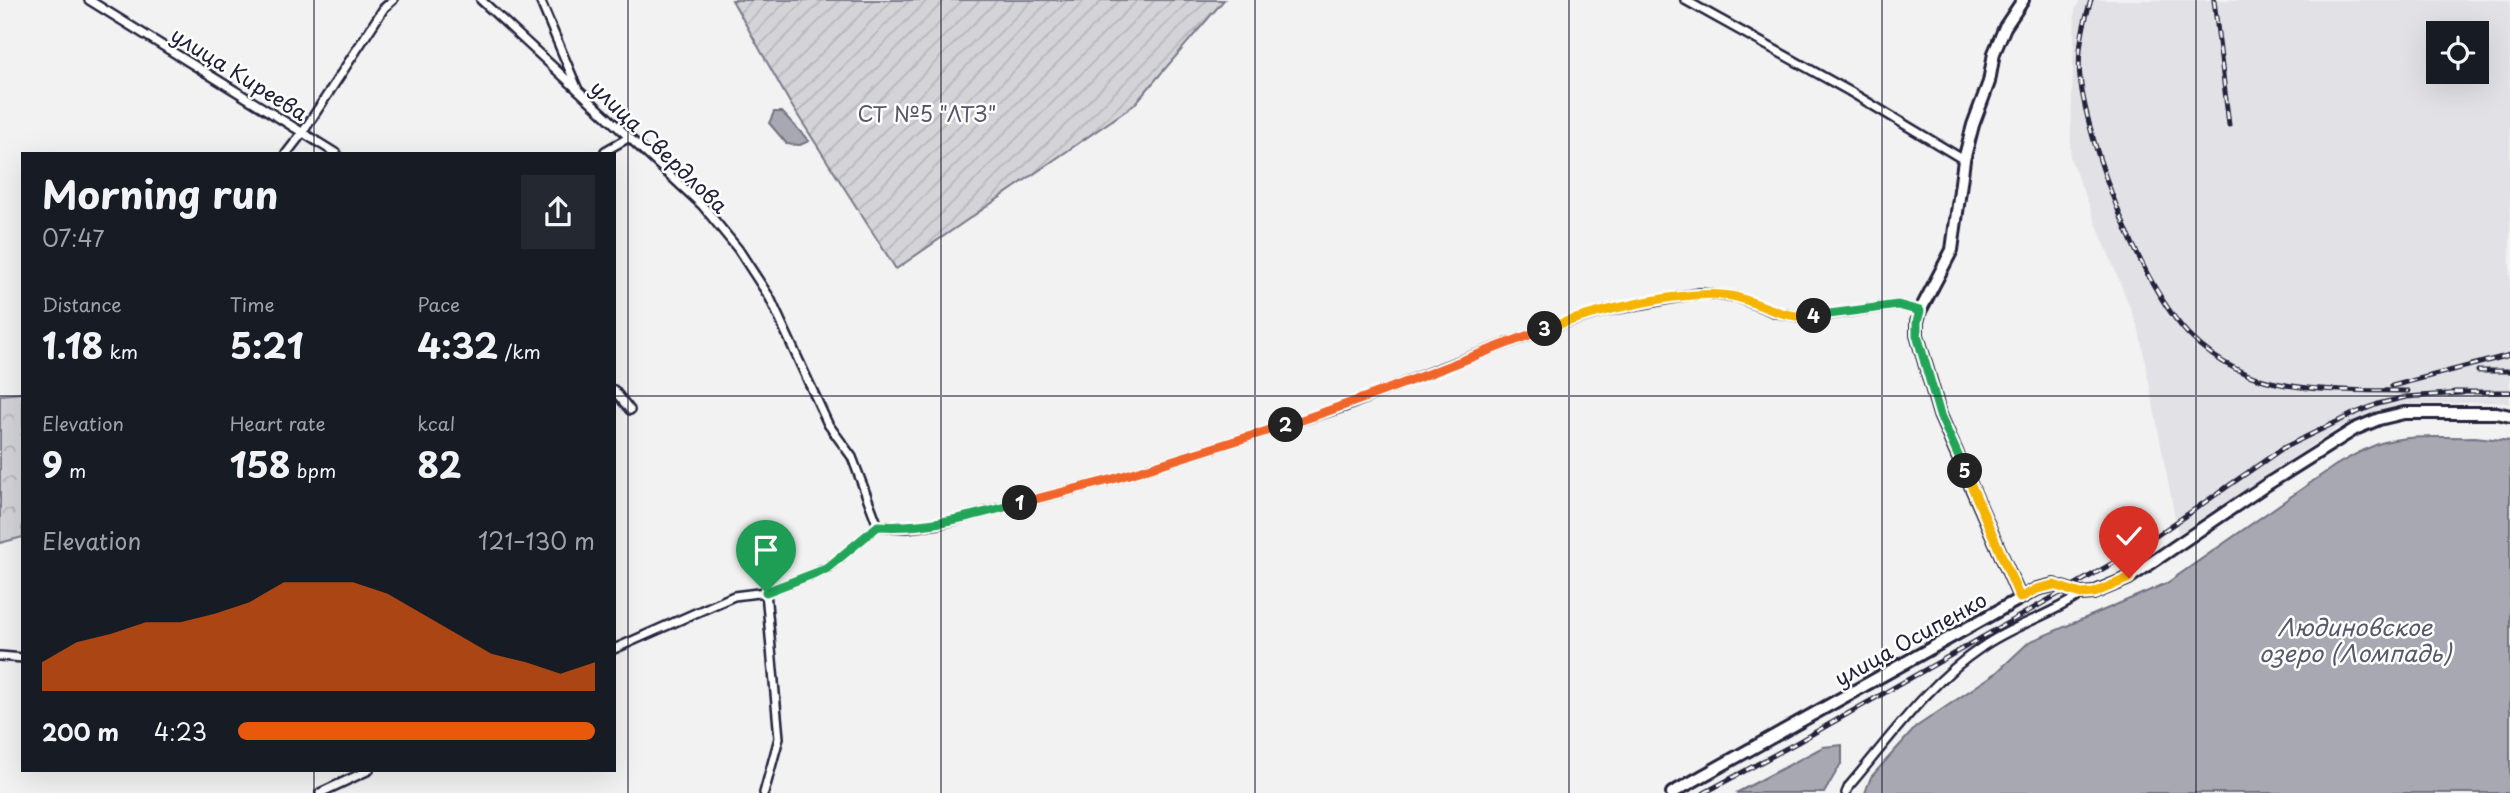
<!DOCTYPE html>
<meta charset="utf-8">
<style>
:root{--surface:#171b24;--page:#242831;--text:#f1f3f6;--muted:#9ea1a6;--accent:#ea580c}
body{margin:0;font-family:"Playpen Sans",sans-serif;background:var(--page);color:var(--text);height:100vh;display:flex;flex-direction:column;font-size:26px;white-space:nowrap}
*{box-sizing:border-box;margin:0}
p{font-size:23px;color:var(--muted)}
.icon{flex:none;width:38px;height:38px;fill:none;stroke:currentColor;stroke-width:2;stroke-linecap:round;stroke-linejoin:round}
.map{position:relative;flex:1;overflow:hidden}
.sheet{position:absolute;left:21px;top:152px;width:595px;height:620px;display:flex;flex-direction:column;background:var(--surface);border-radius:0px;box-shadow:0 7px 28px #0002}
.sheet>*{flex:none}
.controls{position:absolute;left:2426px;top:21px;display:grid;gap:14px}
.controls a{display:grid;place-items:center;width:63px;height:63px;border-radius:0px;background:var(--surface);box-shadow:0 7px 28px #0002;font-size:35px}
.pin{position:absolute;display:grid;place-items:center;width:60px;height:60px;color:#fff;margin:-72px -30px;border-radius:50% 50% 50% 0;rotate:-45deg;box-shadow:0 0 7px #0007}
.pin .icon{rotate:45deg}
.km{position:absolute;width:35px;height:35px;margin:-18px;border-radius:50%;background:#222;color:#fff;font-size:19px;line-height:35px;text-align:center}
.round{display:grid;place-items:center;flex:none;width:74px;height:74px;border-radius:0px;background:var(--page)}
.overview{display:flex;align-items:center;justify-content:space-between;height:119px;padding:0 21px}
h1{font-size:38px;font-weight:700;line-height:52px}
.stats{display:grid;grid-template-columns:repeat(3,1fr);gap:10px;height:119px;padding:7px 21px}
.stats div{display:grid;align-content:center}
.stats b{font-size:35px;font-weight:700}
.stats small{font-size:19px;font-weight:400}
.stats p{font-size:19px}
.chart{height:196px;padding:14px 21px}
.chart p{display:flex;justify-content:space-between}
.chart svg{width:100%;height:126px;margin-top:7px;fill:var(--accent);opacity:.7}
ul{padding:0 21px;list-style:none;font-size:23px}
li{display:grid;grid-template-columns:112px 84px 1fr;align-items:center;height:52px}
li i{height:18px;border-radius:9px;background:var(--accent)}
.map>svg:first-child{display:block}
.built{fill:#e2e2e6;fill-rule:evenodd}
.forest{fill:url(#forest-crowns);stroke:#7a7a8a;stroke-width:2}
.garden{fill:url(#garden-furrows);stroke:#7a7a8a;stroke-width:2}
.water{fill:#a8a8b2;stroke:#727282;stroke-width:2}
.lines{fill:none;stroke-linecap:round;stroke-linejoin:round}
.street-casing{stroke:#22223b;stroke-width:12}
.secondary-casing{stroke:#22223b;stroke-width:16}
.street{stroke:#fff;stroke-width:7}
.secondary{stroke:#fff;stroke-width:10}
.rail-casing{stroke:#22223b;stroke-width:5}
.rail{stroke:#fff;stroke-width:2.5;stroke-dasharray:8;stroke-linecap:butt}
.split-1-casing{stroke:#fff;stroke-width:14}
.split-2-casing{stroke:#fff;stroke-width:14}
.split-3-casing{stroke:#fff;stroke-width:14}
.split-4-casing{stroke:#fff;stroke-width:14}
.split-5-casing{stroke:#fff;stroke-width:14}
.split-6-casing{stroke:#fff;stroke-width:14}
.split-1{stroke:#22a559;stroke-width:9}
.split-2{stroke:#f0652b;stroke-width:9}
.split-3{stroke:#f0652b;stroke-width:9}
.split-4{stroke:#f5b400;stroke-width:9}
.split-5{stroke:#22a559;stroke-width:9}
.split-6{stroke:#f5b400;stroke-width:9}
.grid{fill:none;stroke:#22223b;stroke-width:2;stroke-opacity:0.55}
.labels{text-anchor:middle;dominant-baseline:central;stroke-width:5;stroke-linejoin:round;paint-order:stroke}
.street-label{font-size:21px;fill:#22223b;stroke:#fff}
.park-label{font-size:21px;fill:#57576a;stroke:#fff}
.water-label{font-size:23px;font-style:italic;fill:#58586b;stroke:#fff}
</style>
<div class="map">
<svg width="2510" height="793" viewBox="0 0 2510 793">
<defs>
<pattern id="forest-crowns" width="20" height="18" patternUnits="userSpaceOnUse" patternTransform="scale(1.75)"><rect width="20" height="18" fill="#d3d3d8"/><path d="M2 6a3 3 0 1 1 6 0M12 15a3 3 0 1 1 6 0" fill="none" stroke="#b5b5ba"/></pattern>
<pattern id="garden-furrows" width="10" height="10" patternUnits="userSpaceOnUse" patternTransform="scale(1.75)"><rect width="10" height="10" fill="#d3d3d8"/><path d="M-1 1l2-2M0 10L10 0M9 11l2-2" fill="none" stroke="#b5b5ba"/></pattern>
</defs>
<rect width="100%" height="100%" fill="#f2f2f3"/>
<filter id="ink" filterUnits="userSpaceOnUse"><feTurbulence type="fractalNoise" baseFrequency=".0143" numOctaves="2"/><feDisplacementMap in="SourceGraphic" scale="14" xChannelSelector="R" yChannelSelector="G"/><feConvolveMatrix kernelMatrix="1 2 1 2 8 2 1 2 1" color-interpolation-filters="sRGB"/></filter>
<g filter="url(#ink)">
<path class="built" d="M2080 0H2510V404L2499 402 2399 405 2338 428 2178 534 2139 330 2070 158 2075 10ZM2438 33H2476V72H2438Z"/>
<polygon class="forest" points="23,393 23,537 0,543 0,395"/>
<polygon class="garden" points="732,0 1224,0 1134,105 896,269 790,103"/>
<g class="water">
<polygon points="774,112 782,112 809,141 800,145 787,144 769,123"/>
<path d="M2475 437 2510 441V793H1865L1871 777 1916 727 1996 673 2029 642 2167 583 2336 465C2351 457 2365 448 2381 443 2411 434 2445 438 2475 437Z"/>
<polygon points="1842,745 1842,762 1824,793 1736,793 1823,747"/>
</g>
<g class="lines">
<defs>
<g id="street">
<polyline points="89,0 337,154"/>
<polyline points="481,0 702,205 738,249 770,298 828,424 852,457 878,526"/>
<polyline points="540,0 578,90"/>
<polyline points="1685,0 1849,91 1964,160"/>
<polyline points="286,154 303,132 384,8 393,0"/>
<polyline points="604,154 605,151 628,138"/>
<polyline points="614,390 630,410"/>
<polyline points="614,649 734,596 766,592 826,569 878,526 906,528 939,524 1110,480 1347,406 1435,370 1557,325 1606,311 1700,293 1736,297 1774,312 1805,318 1898,305 1920,311"/>
<polyline points="0,656 23,658"/>
<polyline points="320,793 369,770"/>
<polyline points="764,793 779,738 766,592"/>
<path d="M1846 793 1849 786C1891 737 1928 683 1982 647 2013 625 2050 616 2081 594"/>
</g>
<g id="secondary">
<polyline points="2020,598 1940,415 1917,335 1917,322 1920,311 1952,250 1964,160 1973,125 1989,82 1994,53 2005,27 2023,0"/>
<polyline points="1672,793 2037,589 2054,585 2081,594 2093,593 2129,578 2266,485 2355,429 2379,419 2404,413 2497,413 2510,416"/>
</g>
</defs>
<use href="#street" class="street-casing"/>
<use href="#secondary" class="secondary-casing"/>
<use href="#street" class="street"/>
<use href="#secondary" class="secondary"/>
<defs>
<g id="rail">
<path d="M2091 0C2083 25 2077 51 2080 78 2089 149 2140 283 2189 335 2202 348 2219 361 2236 369 2281 394 2357 390 2408 391"/>
<polyline points="2214,0 2229,125"/>
<polyline points="2478,371 2510,371"/>
<polyline points="2392,386 2510,355"/>
<polyline points="2454,392 2510,392"/>
<polyline points="1704,793 1798,742 2136,550 2283,448 2353,414 2378,404 2406,397 2462,393"/>
</g>
</defs>
<use href="#rail" class="rail-casing"/>
<use href="#rail" class="rail"/>
</g>
</g>
<g class="lines" filter="url(#ink)">
<defs>
<path id="split-1" d="M766 592 826 569 878 526C928 529 972 516 1020 503"/>
<polyline id="split-2" points="1020,503 1110,480 1286,425"/>
<path id="split-3" d="M1286 425C1374 397 1459 361 1545 329"/>
<path id="split-4" d="M1545 329C1589 313 1692 286 1736 297 1762 304 1786 320 1814 316"/>
<polyline id="split-5" points="1814,316 1898,305 1920,311 1917,322 1917,335 1940,415 1965,471"/>
<polyline id="split-6" points="1965,471 2020,598 2037,589 2054,585 2081,594 2094,593 2129,578"/>
</defs>
<use href="#split-1" class="split-1-casing"/>
<use href="#split-2" class="split-2-casing"/>
<use href="#split-3" class="split-3-casing"/>
<use href="#split-4" class="split-4-casing"/>
<use href="#split-5" class="split-5-casing"/>
<use href="#split-6" class="split-6-casing"/>
<use href="#split-1" class="split-1"/>
<use href="#split-2" class="split-2"/>
<use href="#split-3" class="split-3"/>
<use href="#split-4" class="split-4"/>
<use href="#split-5" class="split-5"/>
<use href="#split-6" class="split-6"/>
</g>
<path class="grid" d="M314 0V154M628 0V793M941 0V793M1255 0V793M1569 0V793M1882 0V793M2196 0V793M0 396H23M614 396H2510M314 770V793"/>
<g class="labels">
<g class="street-label">
<text transform="translate(240 73) rotate(32)">улица Киреева</text>
<text transform="translate(660 146) rotate(44)">улица Свердлова</text>
<text transform="translate(1910 638) rotate(-29)">улица Осипенко</text>
</g>
<g class="park-label">
<text x="927" y="113">СТ №5 "ЛТЗ"</text>
</g>
<g class="water-label">
<text x="2355" y="626">Людиновское<tspan x="2355" dy="26">озеро (Ломпадь)</tspan></text>
</g>
</g>
</svg>
<div class="controls">
<a><svg class="icon" aria-label="locate" viewBox="0 0 24 24"><circle cx="12" cy="12" r="6"/><path d="M12 2v4M12 18v4M2 12h4M18 12h4"/></svg></a>
</div>
<div class="pin" style="left:766px;top:592px;background:#1e9e55"><svg class="icon" aria-label="arrive" viewBox="0 0 24 24"><path d="M6 21V4h12l-3 4 3 4H6"/></svg></div>
<div class="pin" style="left:2129px;top:578px;background:#d93025"><svg class="icon" aria-label="check" viewBox="0 0 24 24"><path d="M5 12l5 5 9-10"/></svg></div>
<b class="km" style="left:1020px;top:503px">1</b>
<b class="km" style="left:1286px;top:425px">2</b>
<b class="km" style="left:1545px;top:329px">3</b>
<b class="km" style="left:1814px;top:316px">4</b>
<b class="km" style="left:1965px;top:471px">5</b>
<section class="sheet">
<div class="overview"><div><h1>Morning run</h1><p>07:47</p></div><a class="round"><svg class="icon" aria-label="share" viewBox="0 0 24 24"><path d="M12 15V3M7 8l5-5 5 5M5 13v7h14v-7"/></svg></a></div>
<div class="stats">
<div><p>Distance</p><b>1.18<small> km</small></b></div>
<div><p>Time</p><b>5:21</b></div>
<div><p>Pace</p><b>4:32<small> /km</small></b></div>
</div>
<div class="stats">
<div><p>Elevation</p><b>9<small> m</small></b></div>
<div><p>Heart rate</p><b>158<small> bpm</small></b></div>
<div><p>kcal</p><b>82</b></div>
</div>
<div class="chart"><p><span>Elevation</span>121–130 m</p>
<svg viewBox="0 0 160 44" preserveAspectRatio="none"><path d="M0 44V34L10 27L20 24L30 20L40 20L50 17L60 13L70 6L80 6L90 6L100 10L110 17L120 24L130 31L140 34L150 38L160 34V44z"/></svg>
</div>
<ul>
<li><b>200 m</b>4:23<i style="width:100%"></i></li>
</ul>
</section>
</div>
